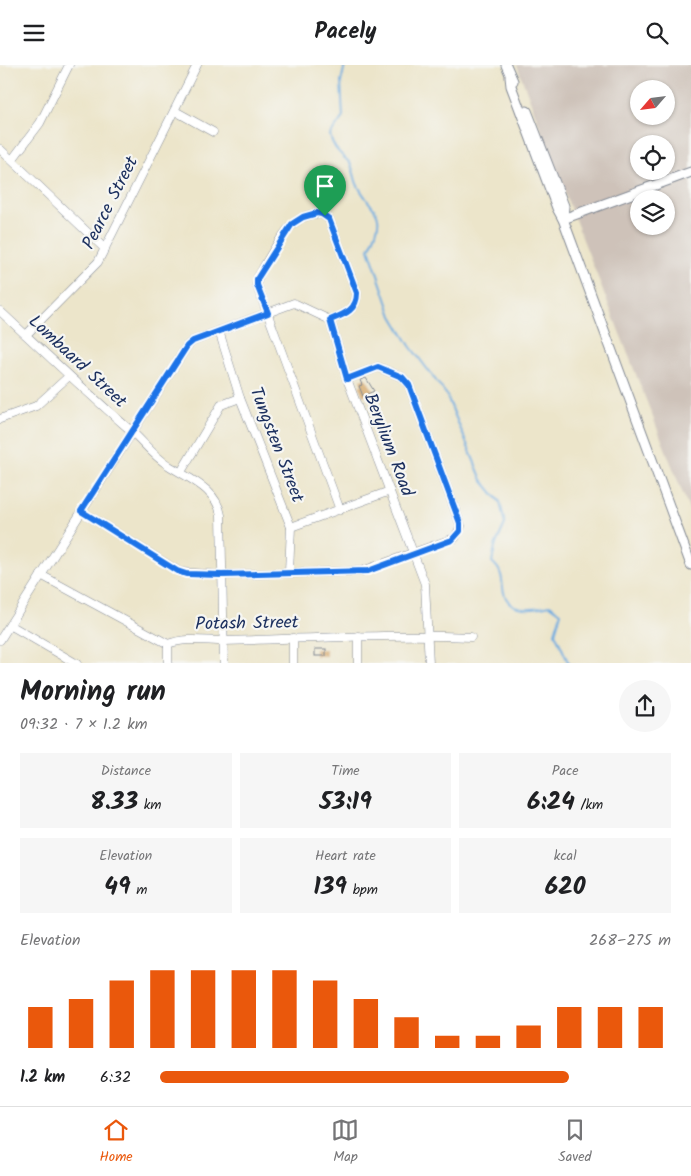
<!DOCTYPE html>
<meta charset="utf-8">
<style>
:root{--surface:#fff;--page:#f6f6f6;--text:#202124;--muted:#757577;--line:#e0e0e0;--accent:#ea580c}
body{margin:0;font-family:Kalam,sans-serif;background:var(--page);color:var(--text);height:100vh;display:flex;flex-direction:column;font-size:19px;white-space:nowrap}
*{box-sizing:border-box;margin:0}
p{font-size:16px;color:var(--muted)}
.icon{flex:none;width:28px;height:28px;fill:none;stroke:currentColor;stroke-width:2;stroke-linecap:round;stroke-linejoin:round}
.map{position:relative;height:598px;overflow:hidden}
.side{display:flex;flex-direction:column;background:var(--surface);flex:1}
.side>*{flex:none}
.needle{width:32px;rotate:242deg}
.fabs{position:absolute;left:630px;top:15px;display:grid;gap:10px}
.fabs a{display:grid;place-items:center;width:45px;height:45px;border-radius:50%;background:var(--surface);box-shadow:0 1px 4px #0004;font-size:25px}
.pin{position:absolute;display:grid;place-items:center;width:42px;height:42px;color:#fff;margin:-51px -21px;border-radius:50% 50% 50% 0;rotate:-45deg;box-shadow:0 0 5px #0007}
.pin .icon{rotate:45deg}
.round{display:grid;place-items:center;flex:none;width:52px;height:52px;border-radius:26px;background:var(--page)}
.summary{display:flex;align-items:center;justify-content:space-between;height:85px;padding:0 20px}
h1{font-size:28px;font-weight:700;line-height:38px}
.figures{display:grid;grid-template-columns:repeat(3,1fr);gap:8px;height:85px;padding:5px 20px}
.figures div{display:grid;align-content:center;border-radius:0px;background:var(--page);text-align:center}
.figures b{font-size:25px;font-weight:700}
.figures small{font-size:14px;font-weight:400}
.figures p{font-size:14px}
.chart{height:140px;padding:10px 20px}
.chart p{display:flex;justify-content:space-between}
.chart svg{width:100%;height:90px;margin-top:5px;stroke:var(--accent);stroke-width:6}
ul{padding:0 20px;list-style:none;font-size:16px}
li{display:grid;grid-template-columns:80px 60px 1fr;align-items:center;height:38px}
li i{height:12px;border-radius:6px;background:var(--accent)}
header{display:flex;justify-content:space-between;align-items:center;height:65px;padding:0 20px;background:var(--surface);font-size:22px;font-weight:700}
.tab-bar{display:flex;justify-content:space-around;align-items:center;height:70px;border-top:1px solid var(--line);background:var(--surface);font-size:14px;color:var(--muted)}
.tab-bar a{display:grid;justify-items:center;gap:2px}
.tab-bar .selected{color:var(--accent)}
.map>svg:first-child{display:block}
.industrial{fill:#cec2b9;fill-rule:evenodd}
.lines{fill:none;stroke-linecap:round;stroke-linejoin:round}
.stream{stroke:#6eace0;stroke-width:2}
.building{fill:#d09b53}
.minor-casing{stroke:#848a94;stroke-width:9}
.tertiary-casing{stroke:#848a94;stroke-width:11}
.minor{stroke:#fff;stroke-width:8}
.tertiary{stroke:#fff;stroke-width:9}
.route-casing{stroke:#fff;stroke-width:10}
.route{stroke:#1a73e8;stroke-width:6}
.labels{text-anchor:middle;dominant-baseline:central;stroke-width:4.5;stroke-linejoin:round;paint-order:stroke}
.street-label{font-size:18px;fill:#1b2f5e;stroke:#f6f6f2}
</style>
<header><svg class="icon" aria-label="menu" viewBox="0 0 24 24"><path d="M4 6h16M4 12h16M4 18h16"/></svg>Pacely<svg class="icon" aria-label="search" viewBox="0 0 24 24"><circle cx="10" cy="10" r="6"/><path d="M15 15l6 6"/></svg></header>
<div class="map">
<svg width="691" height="599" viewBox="0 0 691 599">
<rect width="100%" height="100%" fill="#f6f6f2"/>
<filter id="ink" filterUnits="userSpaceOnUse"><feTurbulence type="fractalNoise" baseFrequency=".02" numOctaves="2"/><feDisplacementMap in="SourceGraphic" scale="10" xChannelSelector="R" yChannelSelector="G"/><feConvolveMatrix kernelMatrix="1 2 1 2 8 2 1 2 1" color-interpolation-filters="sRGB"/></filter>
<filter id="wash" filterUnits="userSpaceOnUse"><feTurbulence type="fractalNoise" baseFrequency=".0096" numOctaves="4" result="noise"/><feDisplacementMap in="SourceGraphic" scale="20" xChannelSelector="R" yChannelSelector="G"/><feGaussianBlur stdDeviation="1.12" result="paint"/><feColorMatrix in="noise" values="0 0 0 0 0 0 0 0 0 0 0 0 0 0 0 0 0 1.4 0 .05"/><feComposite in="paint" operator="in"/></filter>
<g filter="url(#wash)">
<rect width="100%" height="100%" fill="#ece5ca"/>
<path class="industrial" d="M517 0H691V449L565 129ZM639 24H666V51H639ZM639 79H666V106H639ZM639 134H666V161H639Z"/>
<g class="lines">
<path class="stream" d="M345 0 341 17 343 52 330 70C333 84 339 87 349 97 354 103 354 112 357 119 373 150 389 144 369 184L392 251 410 281 446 329 482 415 500 437 505 459 495 481 492 497C507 510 499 519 506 533 514 548 537 543 550 540L561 548 555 568 569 599"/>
</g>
<g id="blocks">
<g class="building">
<polygon points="366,313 374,326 363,331 359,321 362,320 360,315"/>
<rect x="315" y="584" width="11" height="7"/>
</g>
</g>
</g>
<g filter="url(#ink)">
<use href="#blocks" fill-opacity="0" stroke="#848a94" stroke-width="1"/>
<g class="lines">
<defs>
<g id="minor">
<polyline points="175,46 213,67"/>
<polyline points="0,84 105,184"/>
<polyline points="12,95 40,58 69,0"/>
<path d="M0 246C43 286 85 326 129 364 142 375 153 391 168 400 189 414 216 423 221 450L224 599"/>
<path d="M330 255C345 249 357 245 357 228L329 154 322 149C288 146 273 188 258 212L257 220 340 445"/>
<polyline points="219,266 240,333 291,462 289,507"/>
<polyline points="26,270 98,197 197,0"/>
<polyline points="0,354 36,341 68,312"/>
<polyline points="181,407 221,340 240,333"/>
<polyline points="81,446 180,507 222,510 362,506 455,473 461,461 409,320 402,312 378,302 347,314"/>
<polyline points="291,462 390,426"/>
<path d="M41 510 168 579C186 572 205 576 224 576 307 574 389 568 471 572"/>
<polyline points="10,560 77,599"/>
<polyline points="358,571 358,599"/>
<polyline points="293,573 293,599"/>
<polyline points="0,575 187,281 193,276 294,238 330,255 347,314 425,519 429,599"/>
<polyline points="168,579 168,599"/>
</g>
<g id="tertiary">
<polyline points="506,0 513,16"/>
<polyline points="510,12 511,21 557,143 563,154 691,500"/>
<polyline points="527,46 564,141 563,153"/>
<polyline points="563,154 691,107"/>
</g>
</defs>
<use href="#minor" class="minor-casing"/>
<use href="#tertiary" class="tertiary-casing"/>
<use href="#minor" class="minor"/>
<use href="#tertiary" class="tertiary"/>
</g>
</g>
<g class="lines" filter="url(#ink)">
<defs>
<path id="route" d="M317 148 322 149 329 154 357 228C357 245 345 249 330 255L347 314 378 302 402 312 409 320 460 458V466L452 475 368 506 222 510 186 509 177 506 81 446 187 281 193 276 268 248 257 220V214L292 159 303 152Z"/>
</defs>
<use href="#route" class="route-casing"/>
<use href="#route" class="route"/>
</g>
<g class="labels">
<g class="street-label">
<text transform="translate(111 138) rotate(-63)">Pearce Street</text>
<text transform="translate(77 297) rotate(43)">Lombaard Street</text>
<text transform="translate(276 380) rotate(69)">Tungsten Street</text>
<text transform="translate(388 380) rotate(69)">Berylium Road</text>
<text transform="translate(247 559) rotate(-1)">Potash Street</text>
</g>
</g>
</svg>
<div class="fabs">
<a><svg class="needle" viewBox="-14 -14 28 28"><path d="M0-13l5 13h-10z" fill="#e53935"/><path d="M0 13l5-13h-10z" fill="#757577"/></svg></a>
<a><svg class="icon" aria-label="locate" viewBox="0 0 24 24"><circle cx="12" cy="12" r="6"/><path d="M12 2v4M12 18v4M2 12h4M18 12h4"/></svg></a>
<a><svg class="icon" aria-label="layers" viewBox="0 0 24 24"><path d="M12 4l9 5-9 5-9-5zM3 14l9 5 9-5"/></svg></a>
</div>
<div class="pin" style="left:325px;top:151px;background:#1e9e55"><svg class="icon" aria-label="arrive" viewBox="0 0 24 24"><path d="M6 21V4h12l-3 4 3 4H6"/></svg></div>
</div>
<section class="side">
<div class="summary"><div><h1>Morning run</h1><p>09:32 · 7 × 1.2 km</p></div><a class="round"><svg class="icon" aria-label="share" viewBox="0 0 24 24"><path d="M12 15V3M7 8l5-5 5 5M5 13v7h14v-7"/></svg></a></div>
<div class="figures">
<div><p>Distance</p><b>8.33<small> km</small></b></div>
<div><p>Time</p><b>53:19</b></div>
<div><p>Pace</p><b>6:24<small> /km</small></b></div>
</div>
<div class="figures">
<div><p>Elevation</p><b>49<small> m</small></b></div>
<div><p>Heart rate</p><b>139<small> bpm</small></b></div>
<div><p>kcal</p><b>620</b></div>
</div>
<div class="chart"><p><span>Elevation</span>268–275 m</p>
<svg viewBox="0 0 160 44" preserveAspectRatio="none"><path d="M5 44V24M15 44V20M25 44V11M35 44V6M45 44V6M55 44V6M65 44V6M75 44V11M85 44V20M95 44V29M105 44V38M115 44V38M125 44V33M135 44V24M145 44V24M155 44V24"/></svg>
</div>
<ul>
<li><b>1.2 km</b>6:32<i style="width:80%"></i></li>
</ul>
</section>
<nav class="tab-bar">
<a class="selected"><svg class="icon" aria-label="home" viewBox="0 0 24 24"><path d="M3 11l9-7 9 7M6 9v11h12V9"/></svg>Home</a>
<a><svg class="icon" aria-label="map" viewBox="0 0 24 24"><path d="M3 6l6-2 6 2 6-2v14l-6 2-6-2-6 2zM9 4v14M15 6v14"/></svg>Map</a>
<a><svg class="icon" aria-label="saved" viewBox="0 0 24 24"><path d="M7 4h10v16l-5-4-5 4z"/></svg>Saved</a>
</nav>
